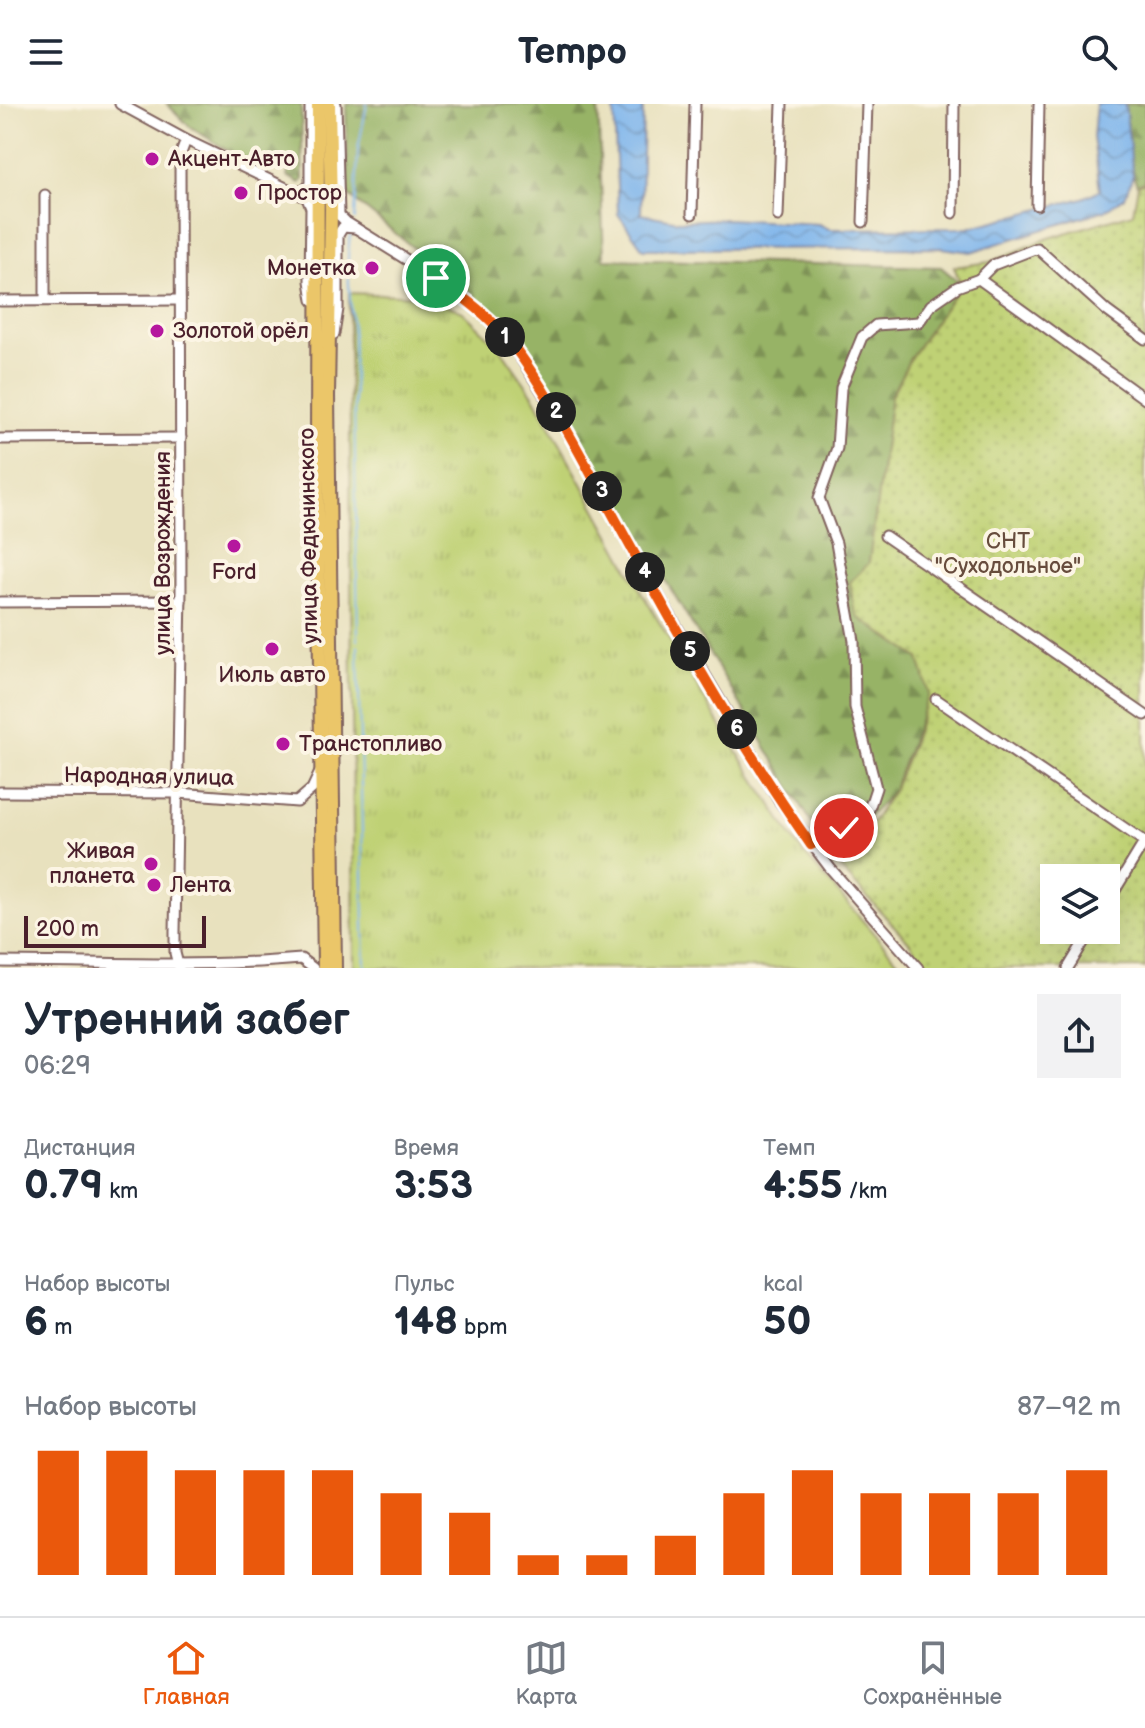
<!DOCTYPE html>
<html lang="ru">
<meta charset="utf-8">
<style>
:root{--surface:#fff;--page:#f2f2f3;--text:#1f2937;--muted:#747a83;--line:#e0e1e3;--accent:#ea580c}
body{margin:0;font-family:"Balsamiq Sans",sans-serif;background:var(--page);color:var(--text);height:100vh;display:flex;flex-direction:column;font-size:30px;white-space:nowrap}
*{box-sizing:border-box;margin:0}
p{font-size:26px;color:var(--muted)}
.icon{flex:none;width:44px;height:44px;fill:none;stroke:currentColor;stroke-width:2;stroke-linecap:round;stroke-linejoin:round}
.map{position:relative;height:864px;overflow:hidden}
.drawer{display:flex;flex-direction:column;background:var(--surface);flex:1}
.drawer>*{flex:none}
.buttons{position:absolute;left:1040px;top:760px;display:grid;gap:16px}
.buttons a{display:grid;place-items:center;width:80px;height:80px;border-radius:0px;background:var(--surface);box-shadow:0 8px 32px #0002;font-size:40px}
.scale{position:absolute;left:24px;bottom:20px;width:182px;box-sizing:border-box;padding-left:8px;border:4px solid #4a1f2b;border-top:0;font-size:22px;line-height:28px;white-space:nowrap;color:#4a1f2b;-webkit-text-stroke:6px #fcf5e5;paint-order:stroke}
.pin{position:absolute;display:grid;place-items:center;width:68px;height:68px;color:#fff;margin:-34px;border:4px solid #fff;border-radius:50%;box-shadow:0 2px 8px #0007}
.km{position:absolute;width:40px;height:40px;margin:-20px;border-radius:50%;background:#222;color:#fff;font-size:22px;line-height:40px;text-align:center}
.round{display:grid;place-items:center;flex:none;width:84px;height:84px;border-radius:0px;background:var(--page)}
.head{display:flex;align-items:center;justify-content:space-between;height:136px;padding:0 24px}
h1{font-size:44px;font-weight:700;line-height:60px}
.stats{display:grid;grid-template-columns:repeat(3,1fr);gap:12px;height:136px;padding:8px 24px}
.stats div{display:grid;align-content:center}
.stats b{font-size:40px;font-weight:700}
.stats small{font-size:22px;font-weight:400}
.stats p{font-size:22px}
.chart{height:224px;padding:16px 24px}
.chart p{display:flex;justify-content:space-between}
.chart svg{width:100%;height:144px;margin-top:8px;stroke:var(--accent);stroke-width:6}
header{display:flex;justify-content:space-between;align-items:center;height:104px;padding:0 24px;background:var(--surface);font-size:36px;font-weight:700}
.tab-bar{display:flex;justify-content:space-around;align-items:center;height:112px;border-top:2px solid var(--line);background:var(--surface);font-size:22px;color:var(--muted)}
.tab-bar a{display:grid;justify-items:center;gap:4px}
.tab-bar .active{color:var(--accent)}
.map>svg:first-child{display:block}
.grass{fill:url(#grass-tufts);stroke:#847850;stroke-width:2}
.forest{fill:url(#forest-firs);stroke:#706948;stroke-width:2}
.garden{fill:url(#garden-dots);stroke:#847850;stroke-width:2;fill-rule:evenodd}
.water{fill:url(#water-waves);stroke:#636a8c;stroke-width:2}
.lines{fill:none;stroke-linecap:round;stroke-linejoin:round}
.stream{stroke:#7cb4ec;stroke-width:2}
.minor-casing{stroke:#81635e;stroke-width:13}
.highway-casing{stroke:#81635e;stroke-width:16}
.minor{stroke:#fff;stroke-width:9}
.highway{stroke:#ebc669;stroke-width:12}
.route-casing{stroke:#fff;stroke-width:16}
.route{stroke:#ea580c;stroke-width:10}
.poi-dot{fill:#b5179e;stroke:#fcf5e5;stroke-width:3}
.labels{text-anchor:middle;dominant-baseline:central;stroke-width:8;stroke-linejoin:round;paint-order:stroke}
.poi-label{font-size:22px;fill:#4a1f2b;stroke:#fcf5e5;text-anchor:start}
.street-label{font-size:22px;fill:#4a1f2b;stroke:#fcf5e5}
.park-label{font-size:22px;fill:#674c3d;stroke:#fcf5e5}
</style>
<header><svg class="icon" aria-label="menu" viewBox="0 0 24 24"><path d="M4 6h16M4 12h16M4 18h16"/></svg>Tempo<svg class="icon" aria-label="search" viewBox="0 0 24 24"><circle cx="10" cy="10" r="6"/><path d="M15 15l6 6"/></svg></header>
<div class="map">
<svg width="1145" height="864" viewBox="0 0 1145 864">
<defs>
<pattern id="grass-tufts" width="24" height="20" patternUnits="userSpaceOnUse" patternTransform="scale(2)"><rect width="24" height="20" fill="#bfd174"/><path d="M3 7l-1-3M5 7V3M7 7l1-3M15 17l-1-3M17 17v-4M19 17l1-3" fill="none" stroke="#a6b365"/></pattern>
<pattern id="forest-firs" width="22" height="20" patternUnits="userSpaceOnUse" patternTransform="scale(2)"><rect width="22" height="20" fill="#97b366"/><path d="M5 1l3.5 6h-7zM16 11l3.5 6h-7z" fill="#7d9154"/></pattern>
<pattern id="garden-dots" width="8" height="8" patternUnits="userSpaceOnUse" patternTransform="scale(2)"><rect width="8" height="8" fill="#bfd174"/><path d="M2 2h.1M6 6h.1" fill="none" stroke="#a6b365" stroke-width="1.8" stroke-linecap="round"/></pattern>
<pattern id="water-waves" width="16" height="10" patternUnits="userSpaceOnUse" patternTransform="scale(2)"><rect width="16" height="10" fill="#7cb4ec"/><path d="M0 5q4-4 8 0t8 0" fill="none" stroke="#6892bf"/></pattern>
</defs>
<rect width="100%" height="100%" fill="#fcf5e5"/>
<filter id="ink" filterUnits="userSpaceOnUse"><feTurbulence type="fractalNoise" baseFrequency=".0125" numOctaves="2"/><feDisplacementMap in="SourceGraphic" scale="16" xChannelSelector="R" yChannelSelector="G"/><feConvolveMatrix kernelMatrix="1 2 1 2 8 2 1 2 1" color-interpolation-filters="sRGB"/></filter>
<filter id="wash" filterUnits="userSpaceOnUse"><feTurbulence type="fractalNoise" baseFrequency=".006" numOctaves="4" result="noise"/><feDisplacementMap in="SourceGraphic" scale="32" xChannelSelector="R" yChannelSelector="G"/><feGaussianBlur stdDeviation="1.8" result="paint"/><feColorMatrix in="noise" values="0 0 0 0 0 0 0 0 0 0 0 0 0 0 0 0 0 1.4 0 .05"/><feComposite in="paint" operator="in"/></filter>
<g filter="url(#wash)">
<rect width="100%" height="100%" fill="#e8e1be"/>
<polygon class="grass" points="349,189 427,192 463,208 500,244 535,294 639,484 722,624 799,744 904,864 354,864"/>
<g class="forest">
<polygon points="167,0 301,0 303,76 300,79 287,72 291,58 277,54 269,63 233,50 189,22"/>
<polygon points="346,0 598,0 604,155 941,163 961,180 911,253 891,292 869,459 858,513 919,554 929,590 893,687 863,719 823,743 816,726 539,266 513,231 473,192 348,91"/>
<polygon points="1125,0 1145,0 1145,78 1137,81 1133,71"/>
</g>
<path class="garden" d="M1145 78V864H927L909 838 841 765 893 687 912 640 929 590 919 554 858 513 854 505 850 478 869 459 891 292 911 253 961 180 954 163 990 158 1049 134 1133 109 1138 81ZM1054 774H1106V826H1054Z"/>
<polygon class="water" points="614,0 643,0 641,110 679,117 727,115 819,120 829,125 968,124 1083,94 1100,86 1093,33 1096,0 1125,0 1133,71 1125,93 1105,106 971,148 942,144 643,145 618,110"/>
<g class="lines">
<g class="stream">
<polyline points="355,115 358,45 367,0"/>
<path d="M352 127C343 148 352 206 353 232L358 536"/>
<polyline points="358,542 365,864"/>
</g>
</g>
</g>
<g filter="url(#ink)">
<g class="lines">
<defs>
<g id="minor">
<polyline points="120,0 186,36 307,94 311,104 310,177 313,196"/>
<polyline points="336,0 339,111 346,118 436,174 472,200 498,223 515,245 572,334 637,455 778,695 830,764 918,864"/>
<polyline points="296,87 304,87 310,80 310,0"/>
<polyline points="1037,101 1039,0"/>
<polyline points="953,109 954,0"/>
<polyline points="692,110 695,0"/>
<polyline points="778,112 782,0"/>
<polyline points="863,118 867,0"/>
<polyline points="979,175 1145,295"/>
<polyline points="45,196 45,91"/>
<polyline points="0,197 180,196"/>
<polyline points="334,230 338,205 338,131 343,123 355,124"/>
<polyline points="0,335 181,334"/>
<polyline points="885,432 1145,611"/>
<polyline points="0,498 181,497"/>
<polyline points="936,595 1145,738"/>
<polyline points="0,688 178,689 297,698 312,685 320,668"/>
<polyline points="811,741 844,724 869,705 876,684 855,603 854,537 836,439 819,394 837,344 841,284 862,233 876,221 919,218 931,201 957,183 979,175 993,161 1037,144 1107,207 1145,235"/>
<polyline points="1106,801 1145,737"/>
<path d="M0 858C101 858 201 864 301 855L313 864"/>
<polyline points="179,864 175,849 175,828 181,487 180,52 186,36"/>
<polyline points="1068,864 1091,826"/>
</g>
<g id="highway">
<polyline points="318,0 317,341 324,864"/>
<polyline points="329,0 331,105 328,292 335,864"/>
</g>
</defs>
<use href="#minor" class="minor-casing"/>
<use href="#highway" class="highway-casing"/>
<use href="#minor" class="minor"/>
<use href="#highway" class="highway"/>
</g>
</g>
<g class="lines" filter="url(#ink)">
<defs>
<path id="route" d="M436 174C457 189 479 204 497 223 519 246 536 275 553 302 583 353 609 405 638 456 691 553 747 650 811 741L844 724"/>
</defs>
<use href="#route" class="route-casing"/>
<use href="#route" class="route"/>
</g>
<g class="poi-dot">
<circle cx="152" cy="55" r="8"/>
<circle cx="241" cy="89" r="8"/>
<circle cx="372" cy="164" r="8"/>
<circle cx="157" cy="227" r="8"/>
<circle cx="234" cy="442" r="8"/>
<circle cx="272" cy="545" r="8"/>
<circle cx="283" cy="640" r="8"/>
<circle cx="151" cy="760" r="8"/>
<circle cx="154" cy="781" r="8"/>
</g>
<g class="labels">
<g class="poi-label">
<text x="168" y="55">Акцент-Авто</text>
<text x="257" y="89">Простор</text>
<text x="356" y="164" text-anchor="end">Монетка</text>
<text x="173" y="227">Золотой орёл</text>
<text x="234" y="468" text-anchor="middle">Ford</text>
<text x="272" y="571" text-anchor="middle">Июль авто</text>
<text x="299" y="640">Транстопливо</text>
<text x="135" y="747" text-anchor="end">Живая<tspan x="135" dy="25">планета</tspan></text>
<text x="170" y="781">Лента</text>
</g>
<g class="street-label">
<text transform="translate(309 432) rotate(-91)">улица Федюнинского</text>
<text transform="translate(163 449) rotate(-90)">улица Возрождения</text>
<text transform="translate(149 673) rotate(1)">Народная улица</text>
</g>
<g class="park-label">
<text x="1008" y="437">СНТ<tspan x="1008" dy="25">"Суходольное"</tspan></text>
</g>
</g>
</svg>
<div class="buttons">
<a><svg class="icon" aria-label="layers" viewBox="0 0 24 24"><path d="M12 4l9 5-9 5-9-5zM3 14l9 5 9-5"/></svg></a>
</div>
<div class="scale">200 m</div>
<div class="pin" style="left:436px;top:174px;background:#1e9e55"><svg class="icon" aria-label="arrive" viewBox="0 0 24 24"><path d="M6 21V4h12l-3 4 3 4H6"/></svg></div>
<div class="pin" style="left:844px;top:724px;background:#d93025"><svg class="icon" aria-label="check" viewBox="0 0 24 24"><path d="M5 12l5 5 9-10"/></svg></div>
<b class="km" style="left:505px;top:233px">1</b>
<b class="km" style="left:556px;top:308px">2</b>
<b class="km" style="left:602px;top:387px">3</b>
<b class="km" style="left:645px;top:468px">4</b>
<b class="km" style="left:690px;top:547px">5</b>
<b class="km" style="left:737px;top:625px">6</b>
</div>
<section class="drawer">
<div class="head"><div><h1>Утренний забег</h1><p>06:29</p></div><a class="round"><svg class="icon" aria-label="share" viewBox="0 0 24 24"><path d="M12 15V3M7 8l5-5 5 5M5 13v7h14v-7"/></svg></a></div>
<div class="stats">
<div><p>Дистанция</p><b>0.79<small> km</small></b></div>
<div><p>Время</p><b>3:53</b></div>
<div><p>Темп</p><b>4:55<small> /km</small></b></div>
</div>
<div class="stats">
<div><p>Набор высоты</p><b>6<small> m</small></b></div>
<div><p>Пульс</p><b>148<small> bpm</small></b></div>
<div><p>kcal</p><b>50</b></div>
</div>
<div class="chart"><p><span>Набор высоты</span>87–92 m</p>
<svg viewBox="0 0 160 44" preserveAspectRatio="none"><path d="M5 44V6M15 44V6M25 44V12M35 44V12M45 44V12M55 44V19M65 44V25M75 44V38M85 44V38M95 44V32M105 44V19M115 44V12M125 44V19M135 44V19M145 44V19M155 44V12"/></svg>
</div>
</section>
<nav class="tab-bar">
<a class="active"><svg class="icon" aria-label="home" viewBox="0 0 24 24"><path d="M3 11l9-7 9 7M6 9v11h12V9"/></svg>Главная</a>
<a><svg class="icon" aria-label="map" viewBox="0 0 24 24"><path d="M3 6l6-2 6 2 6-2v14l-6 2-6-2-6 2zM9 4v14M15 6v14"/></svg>Карта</a>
<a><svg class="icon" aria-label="saved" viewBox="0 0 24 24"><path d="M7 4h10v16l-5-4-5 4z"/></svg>Сохранённые</a>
</nav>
